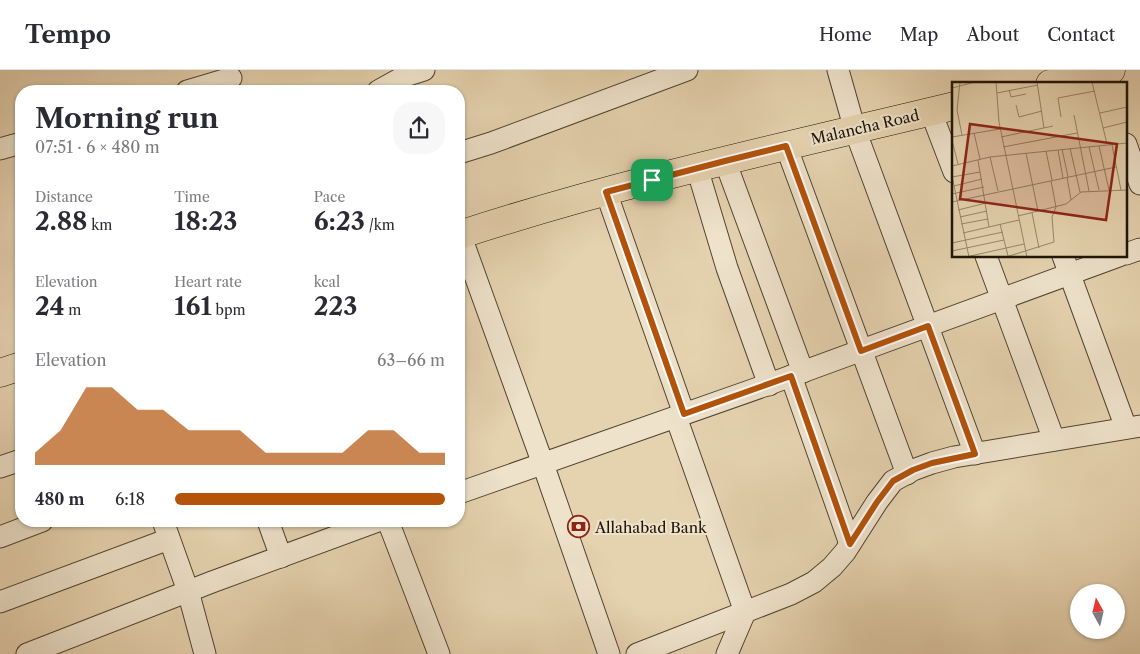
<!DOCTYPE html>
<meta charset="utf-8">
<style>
:root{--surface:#fff;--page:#f7f7f7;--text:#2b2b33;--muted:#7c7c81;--line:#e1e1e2;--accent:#b45309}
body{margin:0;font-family:"Libre Caslon Text",serif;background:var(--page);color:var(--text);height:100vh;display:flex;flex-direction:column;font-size:19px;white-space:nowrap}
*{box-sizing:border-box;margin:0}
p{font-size:16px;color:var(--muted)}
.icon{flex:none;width:28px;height:28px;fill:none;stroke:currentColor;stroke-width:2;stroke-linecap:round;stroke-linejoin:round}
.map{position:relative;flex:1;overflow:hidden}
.panel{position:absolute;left:15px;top:15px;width:450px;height:442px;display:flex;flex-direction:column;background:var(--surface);border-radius:20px;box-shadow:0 1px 4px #0004}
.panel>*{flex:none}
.needle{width:32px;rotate:352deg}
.tools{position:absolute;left:1070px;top:514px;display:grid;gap:10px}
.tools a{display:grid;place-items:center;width:55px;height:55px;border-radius:50%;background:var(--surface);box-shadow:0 1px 4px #0004;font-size:25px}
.pin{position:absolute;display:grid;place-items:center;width:42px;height:42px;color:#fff;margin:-21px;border-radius:10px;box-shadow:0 2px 8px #0006}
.round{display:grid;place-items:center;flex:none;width:52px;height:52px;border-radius:20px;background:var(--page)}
.overview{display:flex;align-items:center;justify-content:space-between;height:85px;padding:0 20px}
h1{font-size:28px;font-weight:700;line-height:38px}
.stats{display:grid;grid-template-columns:repeat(3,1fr);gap:8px;height:85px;padding:5px 20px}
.stats div{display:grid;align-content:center}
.stats b{font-size:25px;font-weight:700}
.stats small{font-size:14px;font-weight:400}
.stats p{font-size:14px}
.chart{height:140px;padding:10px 20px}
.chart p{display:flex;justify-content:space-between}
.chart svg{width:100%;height:90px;margin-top:5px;fill:var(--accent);opacity:.7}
ul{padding:0 20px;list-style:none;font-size:16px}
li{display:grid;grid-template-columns:80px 60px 1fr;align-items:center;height:38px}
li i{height:12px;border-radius:6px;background:var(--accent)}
header{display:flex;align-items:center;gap:30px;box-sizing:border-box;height:70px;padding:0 25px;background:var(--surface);border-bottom:1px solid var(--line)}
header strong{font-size:24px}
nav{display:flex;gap:28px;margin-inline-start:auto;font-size:18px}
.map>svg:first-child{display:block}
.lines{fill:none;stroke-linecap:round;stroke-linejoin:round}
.minor-casing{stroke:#504430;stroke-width:23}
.major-casing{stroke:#1f1405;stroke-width:29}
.minor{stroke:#eee2cb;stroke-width:21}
.major{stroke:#e5d2af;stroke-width:28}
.route-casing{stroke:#fff;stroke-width:10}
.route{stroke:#b45309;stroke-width:6}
.labels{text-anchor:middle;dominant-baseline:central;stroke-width:4;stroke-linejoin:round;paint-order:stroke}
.street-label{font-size:15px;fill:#1f1405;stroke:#eee2cb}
.poi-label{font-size:15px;fill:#1f1405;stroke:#eee2cb;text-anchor:start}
.inset-road{fill:none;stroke:#96866b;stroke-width:1}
.view{fill:#8f2418;fill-opacity:0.15;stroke:#8f2418;stroke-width:2.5}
.inset-edge{fill:none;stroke:#1f1405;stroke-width:2.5}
</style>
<header>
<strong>Tempo</strong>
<nav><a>Home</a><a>Map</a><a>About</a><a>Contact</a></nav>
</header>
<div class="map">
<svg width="1140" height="584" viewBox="0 0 1140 584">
<rect width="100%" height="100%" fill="#e5d2af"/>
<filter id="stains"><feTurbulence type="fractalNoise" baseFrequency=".004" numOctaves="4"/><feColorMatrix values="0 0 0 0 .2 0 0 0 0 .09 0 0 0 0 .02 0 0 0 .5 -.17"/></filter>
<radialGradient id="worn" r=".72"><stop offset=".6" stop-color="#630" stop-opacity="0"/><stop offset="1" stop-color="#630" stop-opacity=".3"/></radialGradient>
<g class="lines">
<defs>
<g id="minor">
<polyline points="838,0 855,60 975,384"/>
<polyline points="187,21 231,8"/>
<polyline points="378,21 405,6 424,0"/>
<polyline points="931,42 954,102"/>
<polyline points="1126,74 1140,114"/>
<polyline points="786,76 907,404"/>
<polyline points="0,79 21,73"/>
<polyline points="459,83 491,73 687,0"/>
<polyline points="725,91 803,302"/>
<polyline points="697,98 727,198 769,315"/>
<polyline points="606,122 684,344"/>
<polyline points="460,164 543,394 609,584"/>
<polyline points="1126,184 1140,179"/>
<polyline points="986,186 1054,370"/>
<polyline points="1063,186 1126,358"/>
<polyline points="791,306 850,474"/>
<polyline points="676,347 745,542 727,584"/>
<polyline points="0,397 21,390"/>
<polyline points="459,423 761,317 1119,186"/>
<polyline points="163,451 188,521 205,584"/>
<polyline points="268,451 281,487"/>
<polyline points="388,451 439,584"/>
<polyline points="0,467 42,451"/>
<polyline points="0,532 169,469"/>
<polyline points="27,584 212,512 378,451"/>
<polyline points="637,584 791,524 814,512 832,497 845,482 877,432 893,411 913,400 932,393 954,387 1140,356"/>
</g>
<g id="major">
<polyline points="1050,14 1111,0"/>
<path d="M459 165C621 112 788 76 954 36"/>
<polyline points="0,303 21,296"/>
</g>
</defs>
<use href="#minor" class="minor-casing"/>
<use href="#major" class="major-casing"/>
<use href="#minor" class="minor"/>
<use href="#major" class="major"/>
</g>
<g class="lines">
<defs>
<polygon id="route" points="786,76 861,281 928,256 975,384 932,393 913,400 893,411 877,432 850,474 791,306 684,344 606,122 725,91"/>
</defs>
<use href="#route" class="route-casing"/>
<use href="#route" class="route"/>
</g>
<defs>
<symbol id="bank-ring" viewBox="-11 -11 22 22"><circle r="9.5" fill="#eee2cb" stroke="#8f2418" stroke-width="1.5"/><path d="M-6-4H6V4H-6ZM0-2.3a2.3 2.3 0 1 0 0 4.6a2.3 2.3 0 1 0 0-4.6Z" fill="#8f2418"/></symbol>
</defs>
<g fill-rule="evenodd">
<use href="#bank-ring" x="566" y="444" width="25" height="25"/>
</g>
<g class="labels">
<g class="street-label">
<text transform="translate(865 57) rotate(-13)">Malancha Road</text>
</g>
<g class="poi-label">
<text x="595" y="457">Allahabad Bank</text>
</g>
</g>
<g transform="translate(952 12)">
<rect width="175" height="175" fill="#e5d2af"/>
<path class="inset-road" d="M8 0 5 28 10 53M44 0 47 40 75 175M85 0 92 46M140 0 155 62M0 6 23 0M57 8 59 15 74 12M45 11 86 3M64 23 67 35 90 29M148 31 175 25M122 33 137 109M109 35 106 16 143 9M151 46 175 40M22 51 28 77M0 55 48 47M49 55 101 44M0 58 6 82M160 63 169 108M147 64 157 108M51 65 125 51M137 65 147 108M118 66 128 110M110 67 116 95M106 68 111 96M94 69 100 98M74 71 86 129M38 75 46 109M26 78 37 145M0 84 38 75 175 61M0 94 17 175M0 95 28 90M115 95 119 118M2 104 30 97M0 112 32 105M0 120 164 85M6 128 34 121M80 131 87 166M66 134 114 122 129 110 175 108M8 135 35 129M9 142 36 137M48 142 56 174M11 151 67 138M0 161 51 150M0 169 52 158M14 175 72 162M54 175 102 160 100 135 104 125 99 99"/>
<path class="view" d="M18 42 165 62 154 138 8 117Z"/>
<rect width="175" height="175" class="inset-edge"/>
</g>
<rect width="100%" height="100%" filter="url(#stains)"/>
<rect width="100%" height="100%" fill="url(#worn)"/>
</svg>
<div class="tools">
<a><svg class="needle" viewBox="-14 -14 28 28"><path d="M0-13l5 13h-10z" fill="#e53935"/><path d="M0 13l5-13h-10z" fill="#7c7c81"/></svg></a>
</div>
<div class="pin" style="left:652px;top:110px;background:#1e9e55"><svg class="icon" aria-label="arrive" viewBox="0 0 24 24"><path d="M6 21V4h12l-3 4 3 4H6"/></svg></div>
<section class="panel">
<div class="overview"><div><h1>Morning run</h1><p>07:51 · 6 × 480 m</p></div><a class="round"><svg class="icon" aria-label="share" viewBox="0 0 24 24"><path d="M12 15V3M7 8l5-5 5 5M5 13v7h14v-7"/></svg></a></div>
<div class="stats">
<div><p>Distance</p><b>2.88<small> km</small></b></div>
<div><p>Time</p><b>18:23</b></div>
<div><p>Pace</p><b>6:23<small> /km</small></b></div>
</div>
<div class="stats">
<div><p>Elevation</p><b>24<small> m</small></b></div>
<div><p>Heart rate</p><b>161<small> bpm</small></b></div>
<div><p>kcal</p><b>223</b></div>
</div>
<div class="chart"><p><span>Elevation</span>63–66 m</p>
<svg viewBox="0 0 160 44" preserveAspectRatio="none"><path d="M0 44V38L10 27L20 6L30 6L40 17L50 17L60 27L70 27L80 27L90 38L100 38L110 38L120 38L130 27L140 27L150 38L160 38V44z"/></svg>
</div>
<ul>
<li><b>480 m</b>6:18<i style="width:100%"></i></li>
</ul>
</section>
</div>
